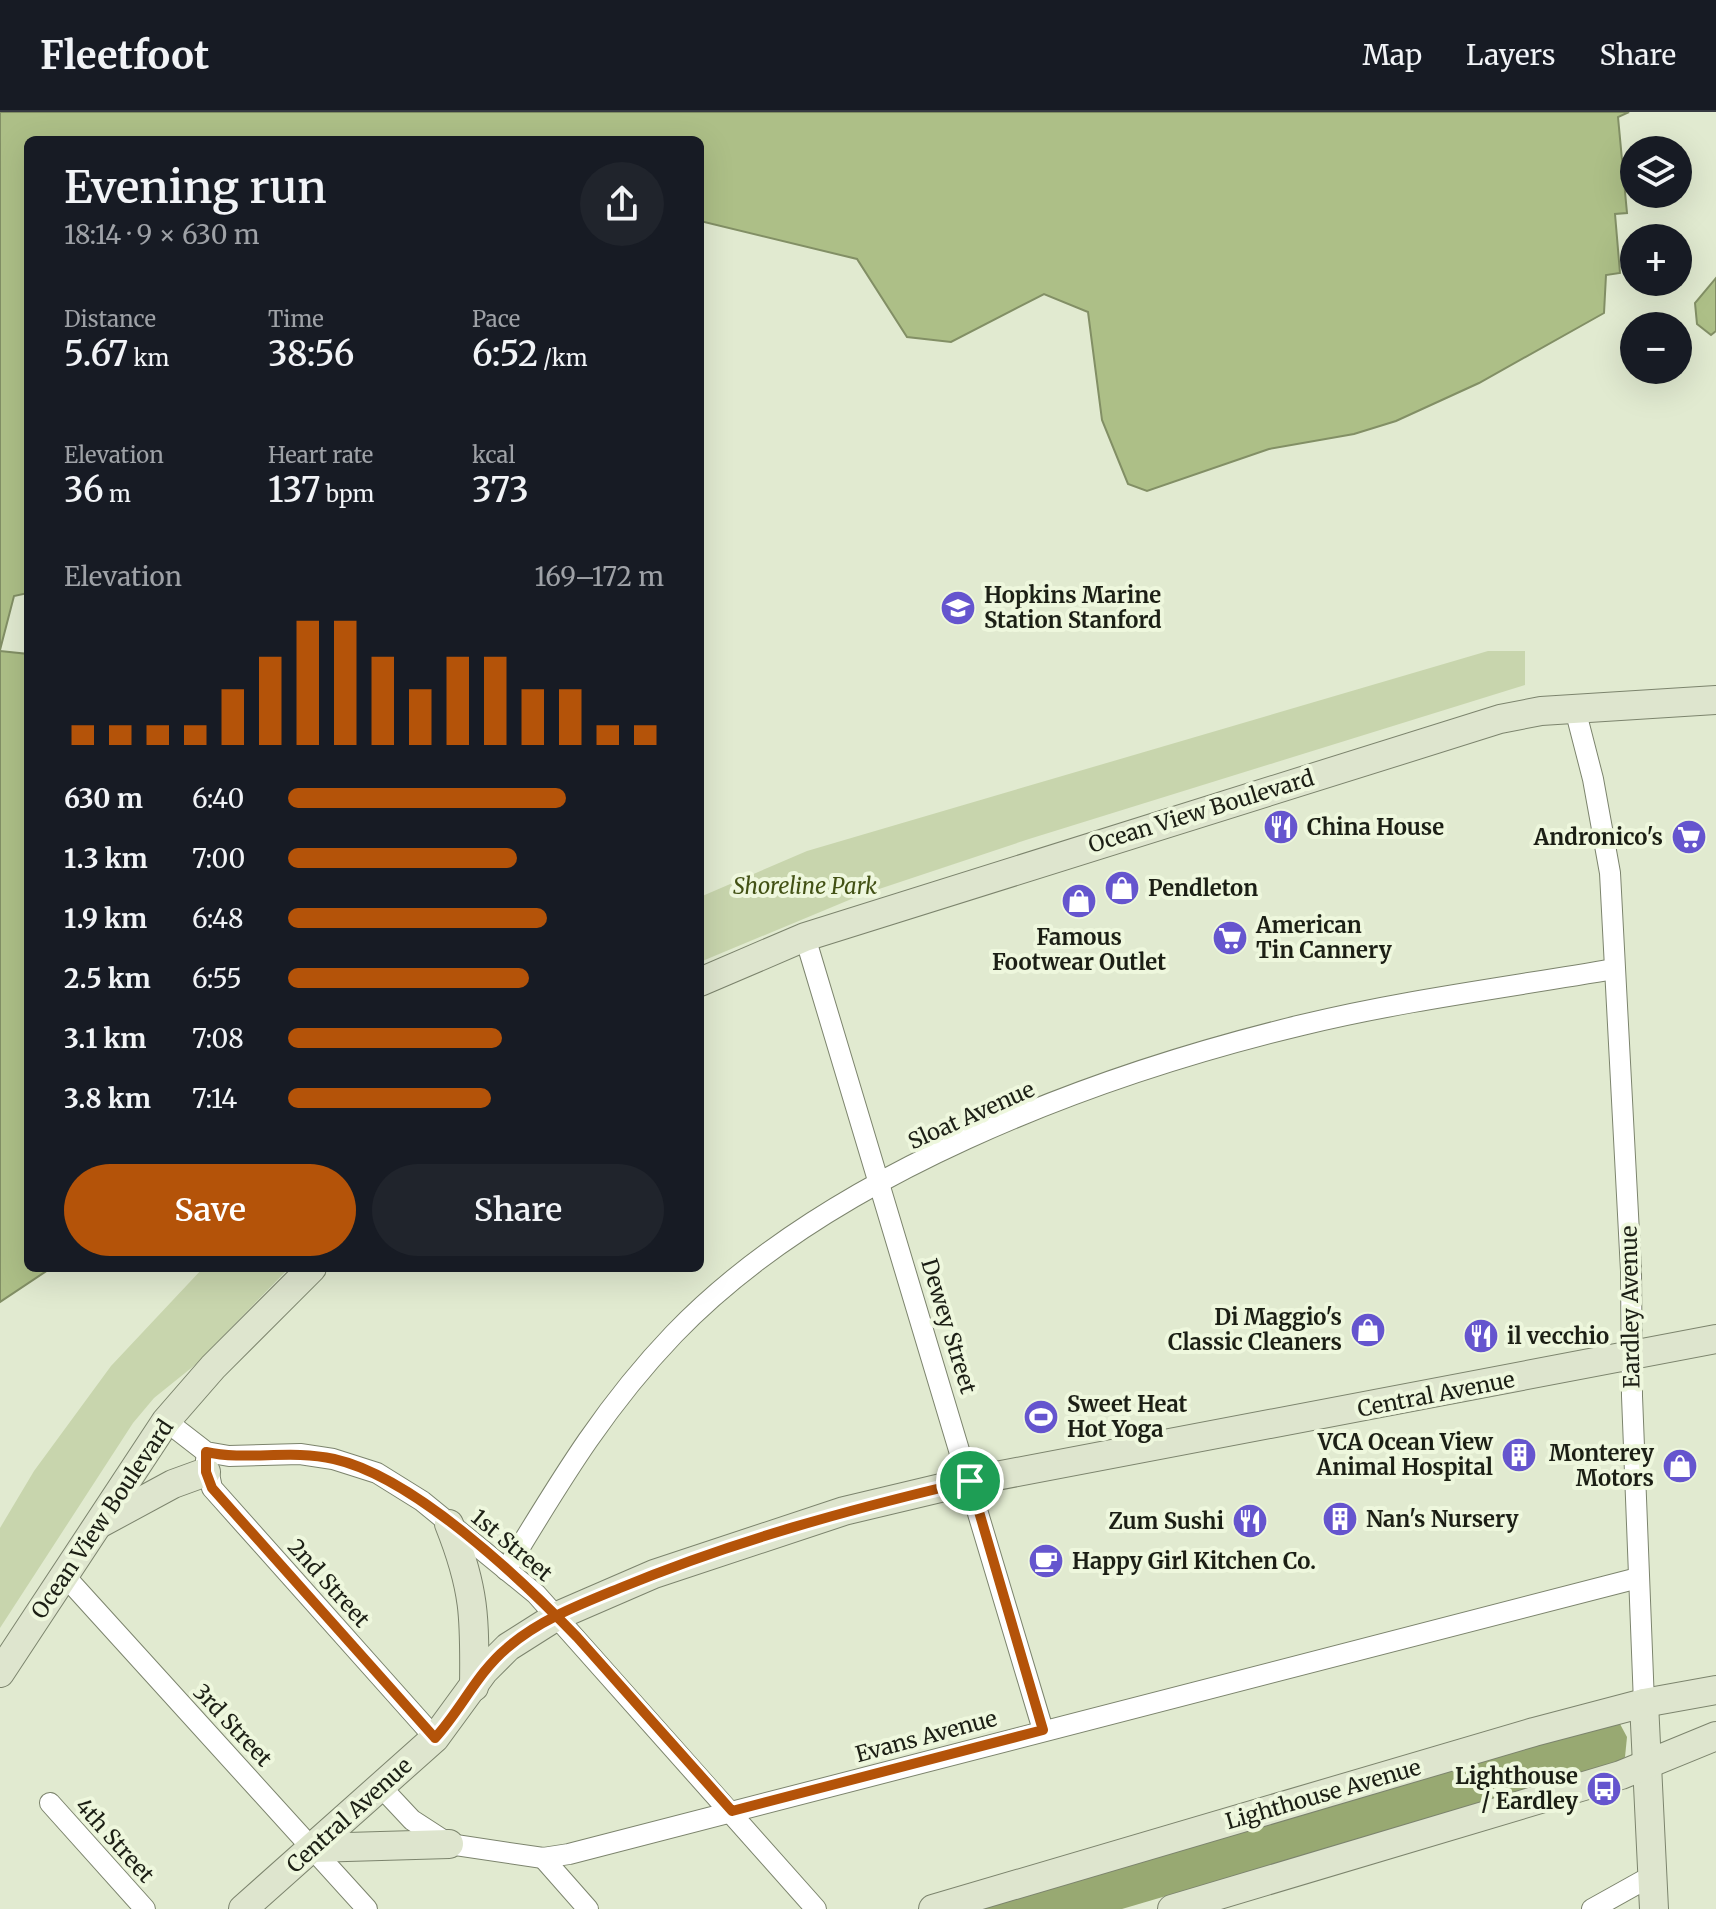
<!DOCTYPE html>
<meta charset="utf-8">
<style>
:root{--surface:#171b24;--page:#20242c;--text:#f1f3f6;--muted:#9ea1a6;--line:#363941;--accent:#b45309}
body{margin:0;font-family:Merriweather,serif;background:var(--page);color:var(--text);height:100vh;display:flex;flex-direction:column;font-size:30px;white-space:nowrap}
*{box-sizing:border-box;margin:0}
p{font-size:26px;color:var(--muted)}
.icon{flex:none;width:44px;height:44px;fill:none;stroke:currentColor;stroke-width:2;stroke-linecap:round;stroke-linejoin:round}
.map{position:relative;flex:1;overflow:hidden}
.drawer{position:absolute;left:24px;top:24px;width:680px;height:1136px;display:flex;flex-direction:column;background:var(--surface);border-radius:12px;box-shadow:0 8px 32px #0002}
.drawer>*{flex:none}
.tools{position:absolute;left:1620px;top:24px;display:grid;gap:16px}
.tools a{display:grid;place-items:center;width:72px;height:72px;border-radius:50%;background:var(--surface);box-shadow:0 8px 32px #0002;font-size:40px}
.pin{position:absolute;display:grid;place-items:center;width:68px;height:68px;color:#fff;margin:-34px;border:4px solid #fff;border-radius:50%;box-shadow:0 2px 8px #0007}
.round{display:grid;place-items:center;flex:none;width:84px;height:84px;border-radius:42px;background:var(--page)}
.headline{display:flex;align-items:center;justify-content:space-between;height:136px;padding:0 40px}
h1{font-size:44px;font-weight:600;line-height:60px}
.stats{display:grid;grid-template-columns:repeat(3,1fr);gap:12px;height:136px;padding:8px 40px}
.stats div{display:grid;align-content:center}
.stats b{font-size:34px;font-weight:600}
.stats small{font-size:22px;font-weight:400}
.stats p{font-size:22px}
.chart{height:224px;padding:16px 40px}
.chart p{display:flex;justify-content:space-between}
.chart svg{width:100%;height:144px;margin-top:8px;stroke:var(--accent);stroke-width:6}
.cta{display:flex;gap:16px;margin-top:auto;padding:16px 40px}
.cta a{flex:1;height:92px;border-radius:48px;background:var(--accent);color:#fff;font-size:32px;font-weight:600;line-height:92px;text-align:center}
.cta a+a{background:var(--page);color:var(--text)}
ul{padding:0 40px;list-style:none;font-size:26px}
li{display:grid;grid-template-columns:128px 96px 1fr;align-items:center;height:60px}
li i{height:20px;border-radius:10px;background:var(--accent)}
header{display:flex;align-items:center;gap:48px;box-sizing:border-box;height:112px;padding:0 40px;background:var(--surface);border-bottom:2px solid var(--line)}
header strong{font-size:38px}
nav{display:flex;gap:44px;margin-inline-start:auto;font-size:28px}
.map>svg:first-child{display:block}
.green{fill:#c8d5ad}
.forest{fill:#98a972}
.water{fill:#adbf87;stroke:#828f65;stroke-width:2}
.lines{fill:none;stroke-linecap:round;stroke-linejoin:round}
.street-casing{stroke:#7c846d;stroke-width:22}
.secondary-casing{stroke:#7c846d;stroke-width:30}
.street{stroke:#fff;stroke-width:20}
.secondary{stroke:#dee5ce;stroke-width:28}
.route-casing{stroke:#fff;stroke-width:16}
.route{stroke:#b45309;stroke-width:10}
.labels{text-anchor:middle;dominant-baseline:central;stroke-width:8;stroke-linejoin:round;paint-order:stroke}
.poi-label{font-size:22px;font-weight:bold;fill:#1c1f15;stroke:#eef7dd;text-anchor:start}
.street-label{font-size:22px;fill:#1c1f15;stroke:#eef7dd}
.park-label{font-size:22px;font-style:italic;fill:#425114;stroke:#eef7dd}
</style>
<header>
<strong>Fleetfoot</strong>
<nav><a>Map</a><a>Layers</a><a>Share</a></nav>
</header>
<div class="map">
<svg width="1716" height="1797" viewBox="0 0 1716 1797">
<rect width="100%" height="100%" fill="#e1ead0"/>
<g class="green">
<polygon points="1488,539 1525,539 1525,573 1029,727 861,783 700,850 700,785 807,739"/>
<polygon points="203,1156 289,1156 195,1253 154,1286 133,1311 0,1516 0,1416 34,1359 111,1254"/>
</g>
<polygon class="forest" points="1614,1611 1620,1612 1627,1625 1625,1645 1621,1650 1122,1797 970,1797"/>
<g class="water">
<polygon points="0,0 1629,0 1618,5 1627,101 1615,102 1620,161 1606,163 1604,201 1479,271 1396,309 1354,322 1269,337 1147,379 1128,372 1102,308 1088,200 1044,182 951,230 907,225 857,147 700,109 700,28 28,28 28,481 14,484 0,538"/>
<polygon points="1716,166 1716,219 1711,223 1697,212 1695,191"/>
<polygon points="0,539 28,542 28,1156 51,1156 0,1190"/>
</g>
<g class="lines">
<defs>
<g id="street">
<polyline points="1575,597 1593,667 1610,761 1631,1159 1632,1284 1644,1591"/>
<polyline points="805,825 1043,1618"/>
<polyline points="166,1309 206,1340 229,1344 300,1342 333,1347 377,1361 422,1389 536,1482 816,1797"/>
<polyline points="206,1348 212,1376 435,1626"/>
<path d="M506 1458C559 1371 603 1296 674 1222 827 1063 1091 964 1302 913 1405 888 1510 875 1614 857"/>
<polyline points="63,1462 367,1797"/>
<polyline points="382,1676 412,1708 449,1732 543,1746 569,1742 1638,1466"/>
<polyline points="50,1691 145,1797"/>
<polyline points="543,1746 588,1797"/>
<polyline points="1592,1797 1653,1763"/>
</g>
<g id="secondary">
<polyline points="700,870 805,825 1500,607 1541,599 1716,588"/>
<polyline points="99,1412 173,1372 206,1360"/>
<path d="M449 1412C475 1477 475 1506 474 1575"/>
<polyline points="0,1561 166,1309 213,1255 312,1156"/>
<polyline points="1644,1591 1654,1797"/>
<polyline points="313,1736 449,1732"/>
<polyline points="243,1797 435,1626 484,1559 508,1535 557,1504 654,1462 844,1399 970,1369 1716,1227"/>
<polyline points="933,1797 1534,1620 1644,1591 1716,1578"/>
<polyline points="1172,1797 1621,1663 1716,1624"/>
</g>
</defs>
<use href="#street" class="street-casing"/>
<use href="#secondary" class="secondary-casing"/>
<use href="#street" class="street"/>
<use href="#secondary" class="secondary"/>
</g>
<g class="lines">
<defs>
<path id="route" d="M970 1369C851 1397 733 1429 620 1476 581 1492 539 1508 507 1536 477 1561 461 1598 435 1626L212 1376 206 1360V1340C247 1349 290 1337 334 1347 414 1365 520 1466 577 1525L732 1699 1043 1618 970 1369"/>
</defs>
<use href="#route" class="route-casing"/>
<use href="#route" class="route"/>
</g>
<defs>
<symbol id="university-disc" viewBox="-11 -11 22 22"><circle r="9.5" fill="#6555ce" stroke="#eef7dd"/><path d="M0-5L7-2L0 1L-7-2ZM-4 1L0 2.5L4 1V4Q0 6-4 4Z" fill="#fff"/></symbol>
<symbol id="restaurant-disc" viewBox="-11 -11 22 22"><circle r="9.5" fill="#6555ce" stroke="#eef7dd"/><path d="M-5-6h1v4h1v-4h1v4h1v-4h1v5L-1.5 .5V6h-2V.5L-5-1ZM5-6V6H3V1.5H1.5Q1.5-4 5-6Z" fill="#fff"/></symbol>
<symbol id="supermarket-disc" viewBox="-11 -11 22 22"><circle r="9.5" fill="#6555ce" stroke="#eef7dd"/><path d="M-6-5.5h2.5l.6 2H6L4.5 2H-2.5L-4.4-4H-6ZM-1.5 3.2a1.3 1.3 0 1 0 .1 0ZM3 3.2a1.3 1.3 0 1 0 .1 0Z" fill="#fff"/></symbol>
<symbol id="shop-disc" viewBox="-11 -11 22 22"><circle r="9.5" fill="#6555ce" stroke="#eef7dd"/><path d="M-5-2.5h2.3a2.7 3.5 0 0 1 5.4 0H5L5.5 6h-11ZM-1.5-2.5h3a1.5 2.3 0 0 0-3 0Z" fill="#fff"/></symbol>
<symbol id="stadium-disc" viewBox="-11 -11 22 22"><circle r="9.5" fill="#6555ce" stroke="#eef7dd"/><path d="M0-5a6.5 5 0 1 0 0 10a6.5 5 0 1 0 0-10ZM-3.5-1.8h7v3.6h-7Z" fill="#fff"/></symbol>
<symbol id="building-disc" viewBox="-11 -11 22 22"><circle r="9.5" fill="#6555ce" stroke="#eef7dd"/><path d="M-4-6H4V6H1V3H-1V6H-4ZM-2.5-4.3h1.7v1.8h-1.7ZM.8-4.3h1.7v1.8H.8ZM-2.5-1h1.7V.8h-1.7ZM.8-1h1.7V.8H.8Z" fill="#fff"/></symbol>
<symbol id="cafe-disc" viewBox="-11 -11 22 22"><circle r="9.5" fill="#6555ce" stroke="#eef7dd"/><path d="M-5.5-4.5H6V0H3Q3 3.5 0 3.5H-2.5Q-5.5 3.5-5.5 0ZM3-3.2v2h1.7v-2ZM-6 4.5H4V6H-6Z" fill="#fff"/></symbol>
<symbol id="bus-disc" viewBox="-11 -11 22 22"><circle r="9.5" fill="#6555ce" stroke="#eef7dd"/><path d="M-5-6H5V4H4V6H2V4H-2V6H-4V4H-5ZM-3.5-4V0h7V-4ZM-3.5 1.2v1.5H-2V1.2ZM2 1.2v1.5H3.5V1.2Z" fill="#fff"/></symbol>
</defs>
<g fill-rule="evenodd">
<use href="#university-disc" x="938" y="476" width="40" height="40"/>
<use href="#restaurant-disc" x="1261" y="695" width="40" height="40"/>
<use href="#supermarket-disc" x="1669" y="705" width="40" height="40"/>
<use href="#shop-disc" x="1102" y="756" width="40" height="40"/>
<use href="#shop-disc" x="1059" y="769" width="40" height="40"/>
<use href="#supermarket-disc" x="1210" y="806" width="40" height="40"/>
<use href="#shop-disc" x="1348" y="1198" width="40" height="40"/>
<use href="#restaurant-disc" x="1461" y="1204" width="40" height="40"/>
<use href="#stadium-disc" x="1021" y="1285" width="40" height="40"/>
<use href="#building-disc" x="1499" y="1323" width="40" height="40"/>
<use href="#shop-disc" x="1660" y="1334" width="40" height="40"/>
<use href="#building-disc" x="1320" y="1387" width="40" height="40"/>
<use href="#restaurant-disc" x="1230" y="1389" width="40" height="40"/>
<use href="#cafe-disc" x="1026" y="1429" width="40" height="40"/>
<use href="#bus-disc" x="1584" y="1657" width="40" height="40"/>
</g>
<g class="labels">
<g class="poi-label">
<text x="984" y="483">Hopkins Marine<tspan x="984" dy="25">Station Stanford</tspan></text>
<text x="1307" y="715">China House</text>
<text x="1663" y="725" text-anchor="end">Andronico's</text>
<text x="1148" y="776">Pendleton</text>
<text x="1256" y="813">American<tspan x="1256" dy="25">Tin Cannery</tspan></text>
<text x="1079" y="825" text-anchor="middle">Famous<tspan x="1079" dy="25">Footwear Outlet</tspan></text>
<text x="1342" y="1205" text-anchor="end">Di Maggio's<tspan x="1342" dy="25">Classic Cleaners</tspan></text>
<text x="1507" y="1224">il vecchio</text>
<text x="1067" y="1292">Sweet Heat<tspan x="1067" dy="25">Hot Yoga</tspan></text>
<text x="1493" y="1330" text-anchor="end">VCA Ocean View<tspan x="1493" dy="25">Animal Hospital</tspan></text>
<text x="1654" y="1341" text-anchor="end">Monterey<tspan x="1654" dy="25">Motors</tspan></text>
<text x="1366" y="1407">Nan's Nursery</text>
<text x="1224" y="1409" text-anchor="end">Zum Sushi</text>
<text x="1072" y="1449">Happy Girl Kitchen Co.</text>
<text x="1578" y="1664" text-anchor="end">Lighthouse<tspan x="1578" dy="25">/ Eardley</tspan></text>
</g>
<g class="street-label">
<text transform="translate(1201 699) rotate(-17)">Ocean View Boulevard</text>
<text transform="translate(971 1003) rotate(-24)">Sloat Avenue</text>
<text transform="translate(1630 1195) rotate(-91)">Eardley Avenue</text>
<text transform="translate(949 1214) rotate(73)">Dewey Street</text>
<text transform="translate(1436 1282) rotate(-11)">Central Avenue</text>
<text transform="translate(102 1407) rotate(-56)">Ocean View Boulevard</text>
<text transform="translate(512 1433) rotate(40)">1st Street</text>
<text transform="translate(329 1471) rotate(48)">2nd Street</text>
<text transform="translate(233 1613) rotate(47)">3rd Street</text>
<text transform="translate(926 1624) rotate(-15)">Evans Avenue</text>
<text transform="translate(1323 1682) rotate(-16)">Lighthouse Avenue</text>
<text transform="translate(349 1703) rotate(-42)">Central Avenue</text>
<text transform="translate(115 1728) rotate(48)">4th Street</text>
</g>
<g class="park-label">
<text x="805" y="774">Shoreline Park</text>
</g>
</g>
</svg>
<div class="tools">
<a><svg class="icon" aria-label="layers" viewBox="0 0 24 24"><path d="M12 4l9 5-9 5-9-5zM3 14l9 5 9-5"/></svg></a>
<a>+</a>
<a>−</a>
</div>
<div class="pin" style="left:970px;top:1369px;background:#1e9e55"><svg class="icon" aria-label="arrive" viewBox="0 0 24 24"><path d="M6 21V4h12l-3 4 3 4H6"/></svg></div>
<section class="drawer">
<div class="headline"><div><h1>Evening run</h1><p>18:14 · 9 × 630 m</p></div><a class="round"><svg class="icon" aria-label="share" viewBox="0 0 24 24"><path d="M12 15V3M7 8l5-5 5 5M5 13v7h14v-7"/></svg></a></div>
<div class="stats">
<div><p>Distance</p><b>5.67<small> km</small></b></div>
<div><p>Time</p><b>38:56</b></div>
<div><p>Pace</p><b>6:52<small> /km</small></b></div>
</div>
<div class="stats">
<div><p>Elevation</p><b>36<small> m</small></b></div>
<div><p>Heart rate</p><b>137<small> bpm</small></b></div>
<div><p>kcal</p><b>373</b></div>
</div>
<div class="chart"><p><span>Elevation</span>169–172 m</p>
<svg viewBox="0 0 160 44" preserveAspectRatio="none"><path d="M5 44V38M15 44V38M25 44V38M35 44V38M45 44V27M55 44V17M65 44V6M75 44V6M85 44V17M95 44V27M105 44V17M115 44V17M125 44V27M135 44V27M145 44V38M155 44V38"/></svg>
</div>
<ul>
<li><b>630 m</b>6:40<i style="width:74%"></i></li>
<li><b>1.3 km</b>7:00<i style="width:61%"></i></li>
<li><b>1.9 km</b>6:48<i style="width:69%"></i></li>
<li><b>2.5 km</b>6:55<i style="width:64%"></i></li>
<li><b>3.1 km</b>7:08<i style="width:57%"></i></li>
<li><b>3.8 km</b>7:14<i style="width:54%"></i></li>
</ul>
<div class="cta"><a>Save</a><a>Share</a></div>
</section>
</div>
